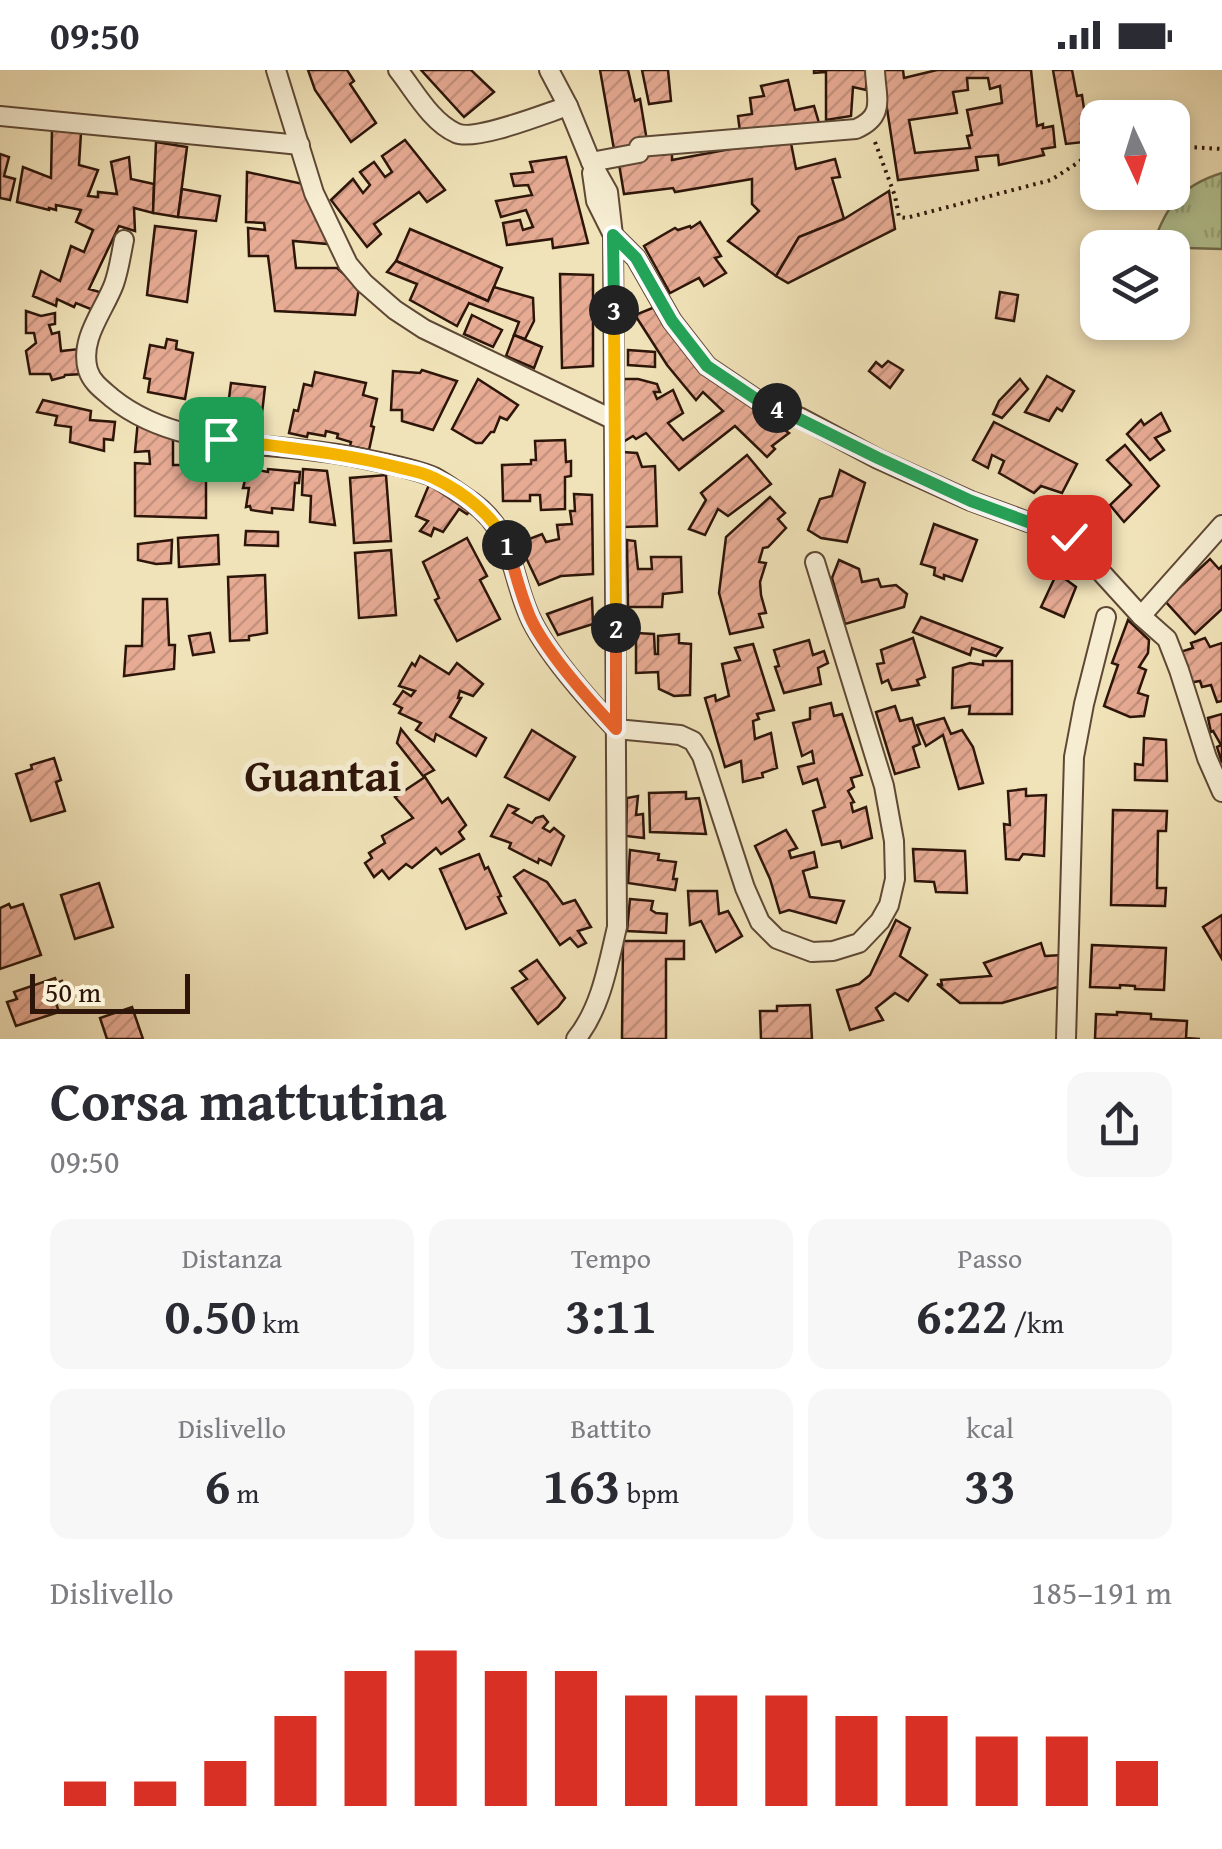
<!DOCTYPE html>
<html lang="it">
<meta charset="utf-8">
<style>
:root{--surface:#fff;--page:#f7f7f7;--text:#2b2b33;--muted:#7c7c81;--accent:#d93025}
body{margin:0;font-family:"Gentium Book Plus",serif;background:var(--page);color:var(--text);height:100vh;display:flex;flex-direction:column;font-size:38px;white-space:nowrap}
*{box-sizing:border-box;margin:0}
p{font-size:32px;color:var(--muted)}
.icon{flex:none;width:55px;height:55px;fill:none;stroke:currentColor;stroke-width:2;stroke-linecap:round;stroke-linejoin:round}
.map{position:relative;height:969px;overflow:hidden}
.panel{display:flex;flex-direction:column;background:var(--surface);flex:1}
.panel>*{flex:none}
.needle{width:65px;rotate:176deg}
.tools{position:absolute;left:1080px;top:30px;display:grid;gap:20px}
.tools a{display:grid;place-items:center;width:110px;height:110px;border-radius:20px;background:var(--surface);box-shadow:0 5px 15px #0003;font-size:50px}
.scale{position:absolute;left:30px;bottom:25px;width:160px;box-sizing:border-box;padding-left:10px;border:5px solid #2d1509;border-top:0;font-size:28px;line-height:35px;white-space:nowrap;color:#2d1509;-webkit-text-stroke:8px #f6edd2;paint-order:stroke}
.pin{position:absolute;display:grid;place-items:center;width:85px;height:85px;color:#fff;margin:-42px;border-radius:20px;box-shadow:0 5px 15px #0006}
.km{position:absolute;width:50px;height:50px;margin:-25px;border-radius:50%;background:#222;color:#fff;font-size:28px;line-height:50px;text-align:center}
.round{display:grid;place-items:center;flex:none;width:105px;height:105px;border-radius:20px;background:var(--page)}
.summary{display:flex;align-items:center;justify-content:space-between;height:170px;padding:0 50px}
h1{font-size:55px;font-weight:700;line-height:75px}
.stats{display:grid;grid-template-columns:repeat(3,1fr);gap:15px;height:170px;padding:10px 50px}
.stats div{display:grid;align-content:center;border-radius:20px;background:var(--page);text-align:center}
.stats b{font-size:50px;font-weight:700}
.stats small{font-size:28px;font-weight:400}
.stats p{font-size:28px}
.chart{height:280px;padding:20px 50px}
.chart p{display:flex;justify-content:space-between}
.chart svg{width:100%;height:180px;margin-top:10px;stroke:var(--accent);stroke-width:6}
.status{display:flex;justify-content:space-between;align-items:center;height:70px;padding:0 50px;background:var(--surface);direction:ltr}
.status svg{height:28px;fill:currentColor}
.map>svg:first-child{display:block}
.grass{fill:url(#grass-tufts);stroke:#706d4e;stroke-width:2.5}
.building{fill:url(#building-hatch);stroke:#2d1509;stroke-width:2.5;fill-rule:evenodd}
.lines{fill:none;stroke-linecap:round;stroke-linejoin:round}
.street-casing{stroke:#5e4835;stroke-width:22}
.path{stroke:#2d1509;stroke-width:4;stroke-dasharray:2.5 5;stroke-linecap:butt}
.street{stroke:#f6edd2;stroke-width:18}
.split-1-casing{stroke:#fff;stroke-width:20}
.split-2-casing{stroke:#fff;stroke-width:20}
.split-3-casing{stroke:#fff;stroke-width:20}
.split-4-casing{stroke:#fff;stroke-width:20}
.split-5-casing{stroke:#fff;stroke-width:20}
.split-1{stroke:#f5b400;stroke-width:12}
.split-2{stroke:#f0652b;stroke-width:12}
.split-3{stroke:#f5b400;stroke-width:12}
.split-4{stroke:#22a559;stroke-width:12}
.split-5{stroke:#22a559;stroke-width:12}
.labels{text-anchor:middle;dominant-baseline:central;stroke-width:10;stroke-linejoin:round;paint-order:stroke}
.quarter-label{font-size:45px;font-weight:bold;fill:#2d1509;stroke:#f6edd2}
</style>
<div class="status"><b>09:50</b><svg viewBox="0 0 49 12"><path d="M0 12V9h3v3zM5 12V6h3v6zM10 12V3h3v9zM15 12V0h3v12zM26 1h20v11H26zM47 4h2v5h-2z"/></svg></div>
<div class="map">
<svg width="1222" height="969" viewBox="0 0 1222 969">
<defs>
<pattern id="grass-tufts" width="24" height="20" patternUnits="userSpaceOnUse" patternTransform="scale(2.5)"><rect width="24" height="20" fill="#b4c594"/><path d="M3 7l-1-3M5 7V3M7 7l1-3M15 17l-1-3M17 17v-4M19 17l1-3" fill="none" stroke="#9ba87e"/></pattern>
<pattern id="building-hatch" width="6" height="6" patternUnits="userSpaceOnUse" patternTransform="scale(2.5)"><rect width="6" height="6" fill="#e7ab94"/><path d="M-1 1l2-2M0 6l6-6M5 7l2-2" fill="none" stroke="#c6927e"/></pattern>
</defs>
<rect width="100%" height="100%" fill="#f1e3b9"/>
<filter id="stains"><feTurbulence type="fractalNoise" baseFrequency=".002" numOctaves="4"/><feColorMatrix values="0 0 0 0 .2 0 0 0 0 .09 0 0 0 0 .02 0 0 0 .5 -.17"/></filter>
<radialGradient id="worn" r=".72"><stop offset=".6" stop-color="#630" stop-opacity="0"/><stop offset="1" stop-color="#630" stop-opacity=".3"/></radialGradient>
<path class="grass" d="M1222 103V179L1152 177C1166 136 1180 116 1222 103Z"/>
<g class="building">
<polygon points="308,0 347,0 354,11 350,14 376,53 351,72 315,20"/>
<polygon points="421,0 471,0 494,22 464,47"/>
<polygon points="600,0 628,0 635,31 640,29 647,71 637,82 615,85"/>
<polygon points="642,0 668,0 671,31 649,34"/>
<polygon points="814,0 867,0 866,20 853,17 851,46 826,50 826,2 814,3"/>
<path d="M881 0H903L904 8 937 0H1031L1037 56 1043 54V58L1053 56 1055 77 1042 79 1044 85 999 95 998 85 976 87 978 100 898 110ZM967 8H988L990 19 1000 16 1002 33 967 40 972 65 967 66 970 78 915 83 909 50 957 43 953 22 968 20Z"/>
<polygon points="1053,0 1072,0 1077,26 1082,25 1086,53 1081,54 1084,72 1066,74"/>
<polygon points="788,10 795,40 814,36 819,53 740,62 738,46 752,44 750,28 764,26 761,16"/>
<polygon points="52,59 81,63 79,95 98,100 88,126 98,127 98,122 117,124 111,92 129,87 131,109 154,114 153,143 134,138 135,161 119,156 89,219 103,223 93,240 76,233 74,237 57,229 56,236 33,226 41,201 60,211 71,176 84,182 93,160 76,152 81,140 56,135 56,140 49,138 49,140 17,132 23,97 51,108"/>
<polygon points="790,68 796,99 835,89 840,107 832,108 844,149 799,167 776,206 728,171 759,141 752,134 752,109 675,122 673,118 624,124 618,88 672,76 672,90"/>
<polygon points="405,70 445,120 427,132 419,122 374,154 381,164 367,177 331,130 353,109 363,123 370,115 360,102 374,92 385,107 392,102 382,86"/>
<polygon points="156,72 187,77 178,147 153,143"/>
<polygon points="0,84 9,87 4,106 15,109 10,130 0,128"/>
<polygon points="566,87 588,173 553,178 552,169 507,175 503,153 520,150 523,160 533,157 526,140 501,147 496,131 532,125 528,115 514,116 511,104 533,102 530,92"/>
<polygon points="247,102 308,115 328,174 293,171 296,198 337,198 359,217 355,245 275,241 268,186 249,186 248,158 265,160 264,153 246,152"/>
<polygon points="182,119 220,126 216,151 178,147"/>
<polygon points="889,121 895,159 788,213 776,206 799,167 844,149"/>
<polygon points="700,152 721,186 715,188 726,203 704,216 699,208 670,223 644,176 675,158 678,160 690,156 691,158"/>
<polygon points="155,156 196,161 187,232 147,225"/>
<polygon points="410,159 502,198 488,231 396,191"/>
<polygon points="396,191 488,231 494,217 533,228 534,251 525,269 514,265 519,252 469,233 457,256 410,230 417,214 387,202"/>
<polygon points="560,204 593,205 593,296 562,298"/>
<polygon points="1000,222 1018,225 1014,251 996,248"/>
<polygon points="655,237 743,329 796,351 786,361 789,363 772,376 775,379 767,387 735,356 679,400 646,363 636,369 633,366 623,372 624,309 638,309 657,314 660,322 654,322 657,329 673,320 683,343 668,353 683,370 723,341 703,322 696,330 667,295 635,245"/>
<polygon points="26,241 41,246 55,243 55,254 49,255 52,264 59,262 61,281 79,279 83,304 65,305 64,307 52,310 50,304 30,304 26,281 36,273 34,263 26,263"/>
<polygon points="472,245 502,260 493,277 464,264"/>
<polygon points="514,265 542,277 534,298 506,286"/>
<polygon points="167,269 177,271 176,279 193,283 185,329 148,322 150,309 144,308 150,275 165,278"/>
<polygon points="628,280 655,282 655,297 628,295"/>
<polygon points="888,291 903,300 890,318 869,301 876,292 882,297"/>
<polygon points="422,300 457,311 433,360 402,351 402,340 391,340 393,301 420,303"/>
<polygon points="315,302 366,313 363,325 377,329 371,356 374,357 369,380 350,376 351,372 337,368 338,364 326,361 325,366 308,363 307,367 289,363 294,340 298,341 304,314 312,316"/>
<polygon points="1047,306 1074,321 1062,341 1057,338 1049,351 1025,342"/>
<polygon points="478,309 518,335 507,350 500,347 494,362 491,362 482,373 476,373 452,359"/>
<polygon points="1020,309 1028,319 1002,348 993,344 999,331"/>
<polygon points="231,313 265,317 261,352 239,350 239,345 232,344 233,329 229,328"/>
<polygon points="43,330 91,341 90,350 115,352 113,370 104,369 104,381 70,372 71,357 55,355 57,346 37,342"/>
<polygon points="1161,343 1170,361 1155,368 1164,380 1150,390 1127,364 1141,350 1144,355"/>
<polygon points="138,350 173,362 173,395 206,395 206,448 135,446 135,393 150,394 149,381 135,382"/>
<polygon points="994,352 1077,394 1062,423 1041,416 1034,423 999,403 1004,391 992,385 988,398 973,390"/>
<polygon points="565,370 566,392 571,391 571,406 565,407 565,439 541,440 540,425 530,425 530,431 503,431 502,395 531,394 531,390 536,390 535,371"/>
<polygon points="1125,375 1159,416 1124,452 1110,435 1131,415 1107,390"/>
<polygon points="622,382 637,383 642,397 655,396 657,456 623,457"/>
<polygon points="747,385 771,414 728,446 718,439 705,465 689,459 706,430 701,423"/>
<polygon points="248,398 268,402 268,399 300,402 299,413 295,413 293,440 272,438 272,443 251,440 250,436 246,437 249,418 243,418"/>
<polygon points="303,399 327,401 335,455 310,452 311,426 302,425"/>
<polygon points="840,400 865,413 847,472 821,468 808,460 820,429 832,426"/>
<polygon points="386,405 391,471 354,473 350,408"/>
<polygon points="431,410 473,437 467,444 459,439 443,462 434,458 431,466 420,461 428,451 416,446"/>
<polygon points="574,424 592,425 593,504 561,506 539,515 519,473 542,464 546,472 559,469 557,455 572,454 570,441 575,441"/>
<polygon points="770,427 785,443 778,449 786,458 768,477 763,478 759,492 766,493 760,512 761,525 766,543 759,544 763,557 730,564 719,523 726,467"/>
<polygon points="934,454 977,470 962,511 944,505 944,509 934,505 935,498 921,494"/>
<polygon points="246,461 278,462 278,476 245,475"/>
<polygon points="218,465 219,494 179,497 178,468"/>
<polygon points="467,468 487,506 480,510 500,549 457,571 435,530 439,528 423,492"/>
<polygon points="172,470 171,493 156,494 138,490 138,474"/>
<polygon points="627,470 635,471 638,499 652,499 651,487 681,487 682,522 663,524 662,537 628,537"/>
<polygon points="391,480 396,545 359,548 355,483"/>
<polygon points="1210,489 1219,499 1222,496 1222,539 1195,564 1165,531"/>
<polygon points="839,490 859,499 862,512 878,509 881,517 896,515 907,524 904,537 845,554 832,508"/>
<polygon points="1057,503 1076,517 1064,547 1041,537"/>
<polygon points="265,505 267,563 249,566 249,570 230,571 228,507"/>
<polygon points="592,528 593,554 558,565 547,544"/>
<polygon points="143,529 167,529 169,575 175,575 174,599 124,606 126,576 142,576"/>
<polygon points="921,547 1002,578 996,586 972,578 970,585 913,562"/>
<polygon points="1128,550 1149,570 1148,583 1139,597 1146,600 1138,623 1148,626 1144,646 1130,647 1104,636 1118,595 1112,593"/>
<polygon points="210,563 214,582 193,585 189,566"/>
<polygon points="636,563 654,564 655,584 658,584 658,566 679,564 679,573 691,574 690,625 674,626 659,619 658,602 636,603"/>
<polygon points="913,568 925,607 917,610 919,615 892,620 888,610 882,613 877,594 884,593 881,580"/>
<polygon points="1205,568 1210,577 1222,573 1222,631 1217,632 1211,615 1202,617 1200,611 1188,613 1177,583 1193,578 1191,573"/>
<polygon points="809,570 813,585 824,581 828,593 818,598 821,614 784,623 775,597 779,596 774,580"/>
<polygon points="753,574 774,640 757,644 759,649 753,651 755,669 771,663 777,698 762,703 763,707 743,712 741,691 725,697 705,628 715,625 716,631 729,626 722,594 740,590 735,578"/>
<polygon points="420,586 449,604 457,593 483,614 473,626 460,621 458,628 461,628 450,647 486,668 476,686 436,664 434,671 416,660 421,653 399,643 402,638 394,634 403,621 411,626 415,621 399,616 412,593 415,596"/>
<polygon points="983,591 1012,591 1012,644 969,644 970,636 952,638 953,598 970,593 983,595"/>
<polygon points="831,633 834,646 842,644 862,705 851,708 854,717 848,721 854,732 851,733 853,742 866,737 872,768 842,778 840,771 822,775 813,741 825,737 817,709 803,714 798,697 814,693 812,681 802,686 793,653 810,649 810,638"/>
<polygon points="895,636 900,651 912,648 920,674 913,677 919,697 895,704 876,642"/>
<polygon points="1222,644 1222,693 1217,677 1221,675 1213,661 1211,662 1208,648"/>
<polygon points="944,648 951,664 962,660 973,677 983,713 959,719 943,665 926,676 917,655"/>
<polygon points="401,659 434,700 423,706 397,673"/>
<polygon points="532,660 575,687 549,730 505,707"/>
<polygon points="1144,668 1166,670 1167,711 1135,710 1135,694 1143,695"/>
<polygon points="54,688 61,710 56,712 65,741 31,751 16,704 32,699 31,695"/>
<polygon points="425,707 442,733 448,728 466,755 459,762 464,769 441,784 436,778 412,798 406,794 389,809 382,800 374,807 365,793 372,788 369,783 385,773 382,766 413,748 395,727"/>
<polygon points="1026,719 1026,726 1046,725 1044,786 1023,784 1019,790 1006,789 1004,754 1010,755 1008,721"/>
<polygon points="686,722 686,729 699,728 706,764 650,762 649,723"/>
<polygon points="638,726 636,745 643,744 644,768 626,766 627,728"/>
<polygon points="508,735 518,739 513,743 532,753 536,748 543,746 548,752 543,758 550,762 554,758 564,766 551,795 539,789 538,793 509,778 511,773 491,766"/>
<polygon points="1113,740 1167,741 1166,761 1158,761 1157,818 1166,818 1165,836 1111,835"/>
<polygon points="786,760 797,778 789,781 791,788 814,782 817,797 803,801 810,827 844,831 836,853 789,840 780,843 770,809 755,776"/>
<polygon points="913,779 965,781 967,823 936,822 934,812 915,811"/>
<polygon points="630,780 659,784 658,790 676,792 673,809 677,809 675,820 628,813"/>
<polygon points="479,784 485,799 488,797 501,826 498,827 506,843 466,859 440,799"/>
<polygon points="524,800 547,812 563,834 575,830 591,857 578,861 586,873 578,877 570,868 560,875 514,807"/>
<polygon points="99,813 113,857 75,869 61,825"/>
<polygon points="688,821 717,821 719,844 728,841 742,866 716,882 701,851 690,855"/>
<polygon points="630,829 653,831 651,840 656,843 667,844 666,863 627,861"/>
<polygon points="9,834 11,838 23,834 41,885 0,899 0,838"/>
<polygon points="1222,845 1222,889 1203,857"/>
<polygon points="896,850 910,858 900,886 927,905 908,931 895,923 876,938 883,950 850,960 837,920 859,914 870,905"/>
<polygon points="623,871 684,871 684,889 666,889 666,969 622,969"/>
<polygon points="1041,873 1045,886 1062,885 1061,916 1002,933 960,933 937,914 942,915 941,910 991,906 984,893"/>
<polygon points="1092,875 1166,878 1164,920 1135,919 1135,916 1120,915 1120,918 1090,917"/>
<polygon points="537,890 565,928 558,937 538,954 512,918 527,909 520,901"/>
<polygon points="55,908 57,913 62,911 65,919 60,921 63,927 55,930 59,942 16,956 7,932 17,929 14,922"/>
<polygon points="810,935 812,969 761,969 760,941 777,941 777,936"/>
<polygon points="132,937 143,969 107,969 100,948"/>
<polygon points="1117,942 1151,944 1151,949 1187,951 1186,968 1200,969 1095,969 1096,944 1117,945"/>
</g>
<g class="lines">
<defs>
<g id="street">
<polyline points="276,0 314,123 348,194 364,213 395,240 424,259 614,350"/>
<path d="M398 0C414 20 431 52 456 63 475 72 546 43 568 36"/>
<path d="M549 0 568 36 591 92 608 122 613 165 617 857C608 895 601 938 576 969"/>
<polyline points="0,46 300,75"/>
<path d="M591 92 639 83V77L856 59C886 46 876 28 875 0"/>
<polyline points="592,103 596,131 613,165 636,188 672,251 707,296 756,329 801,348 878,389 971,431 1069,467 1141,546 1167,569 1179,600 1207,688 1222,722"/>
<path d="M124 170C121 184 119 200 114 214 104 241 79 269 88 300 92 313 103 320 112 328 180 383 279 370 360 388 380 392 416 399 434 407 447 414 460 424 472 432 514 462 510 502 529 545 544 580 589 631 616 659L680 665 693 671 702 686 745 818 760 852 777 869 812 882 833 881 859 873 880 851 889 835 895 809 894 771 884 716 815 492"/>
<polyline points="1141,546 1222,455"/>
<polyline points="1066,969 1074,687 1084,634 1106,547"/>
</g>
</defs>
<use href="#street" class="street-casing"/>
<g class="path">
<polyline points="875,72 895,126 899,147 906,148 1051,110 1079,92 1098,75"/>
<polyline points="1172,76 1222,79"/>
</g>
<use href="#street" class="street"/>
</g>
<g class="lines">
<defs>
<path id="split-1" d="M221 369C280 377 339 382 397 397 409 400 423 402 434 408 463 422 494 445 507 475"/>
<path id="split-2" d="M507 475C514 497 519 520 528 542 541 577 590 631 616 659V558"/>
<polyline id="split-3" points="614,240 616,558"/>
<polyline id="split-4" points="614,240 613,165 636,188 672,251 707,296 756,329 777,338"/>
<polyline id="split-5" points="777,338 878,388 971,431 1069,467"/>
</defs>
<use href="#split-1" class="split-1-casing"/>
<use href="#split-2" class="split-2-casing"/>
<use href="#split-3" class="split-3-casing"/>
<use href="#split-4" class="split-4-casing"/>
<use href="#split-5" class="split-5-casing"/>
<use href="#split-1" class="split-1"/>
<use href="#split-2" class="split-2"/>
<use href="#split-3" class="split-3"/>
<use href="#split-4" class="split-4"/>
<use href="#split-5" class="split-5"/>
</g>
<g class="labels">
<g class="quarter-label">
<text x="323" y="704">Guantai</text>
</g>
</g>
<rect width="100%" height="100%" filter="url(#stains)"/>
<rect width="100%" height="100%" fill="url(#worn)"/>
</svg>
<div class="tools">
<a><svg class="needle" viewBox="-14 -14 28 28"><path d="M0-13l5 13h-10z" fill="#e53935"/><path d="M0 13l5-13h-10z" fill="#7c7c81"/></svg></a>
<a><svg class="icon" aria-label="layers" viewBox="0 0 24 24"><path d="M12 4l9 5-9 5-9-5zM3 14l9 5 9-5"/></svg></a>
</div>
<div class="scale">50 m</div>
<div class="pin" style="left:221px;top:369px;background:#1e9e55"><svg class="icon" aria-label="arrive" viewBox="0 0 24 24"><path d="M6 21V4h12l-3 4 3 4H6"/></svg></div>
<div class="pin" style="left:1069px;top:467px;background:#d93025"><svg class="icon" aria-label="check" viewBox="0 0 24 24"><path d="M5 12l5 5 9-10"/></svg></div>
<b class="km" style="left:507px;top:475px">1</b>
<b class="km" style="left:616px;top:558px">2</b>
<b class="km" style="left:614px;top:240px">3</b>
<b class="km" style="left:777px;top:338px">4</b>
</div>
<section class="panel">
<div class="summary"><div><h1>Corsa mattutina</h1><p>09:50</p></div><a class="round"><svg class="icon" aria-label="share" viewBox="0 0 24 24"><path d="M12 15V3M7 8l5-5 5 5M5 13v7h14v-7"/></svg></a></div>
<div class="stats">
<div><p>Distanza</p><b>0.50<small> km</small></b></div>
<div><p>Tempo</p><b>3:11</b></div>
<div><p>Passo</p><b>6:22<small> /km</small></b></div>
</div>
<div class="stats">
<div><p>Dislivello</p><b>6<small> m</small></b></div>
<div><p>Battito</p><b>163<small> bpm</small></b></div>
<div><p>kcal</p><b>33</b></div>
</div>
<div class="chart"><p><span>Dislivello</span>185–191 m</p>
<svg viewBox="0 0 160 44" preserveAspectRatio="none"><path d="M5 44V38M15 44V38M25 44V33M35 44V22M45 44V11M55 44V6M65 44V11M75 44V11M85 44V17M95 44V17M105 44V17M115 44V22M125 44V22M135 44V27M145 44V27M155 44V33"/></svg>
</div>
</section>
